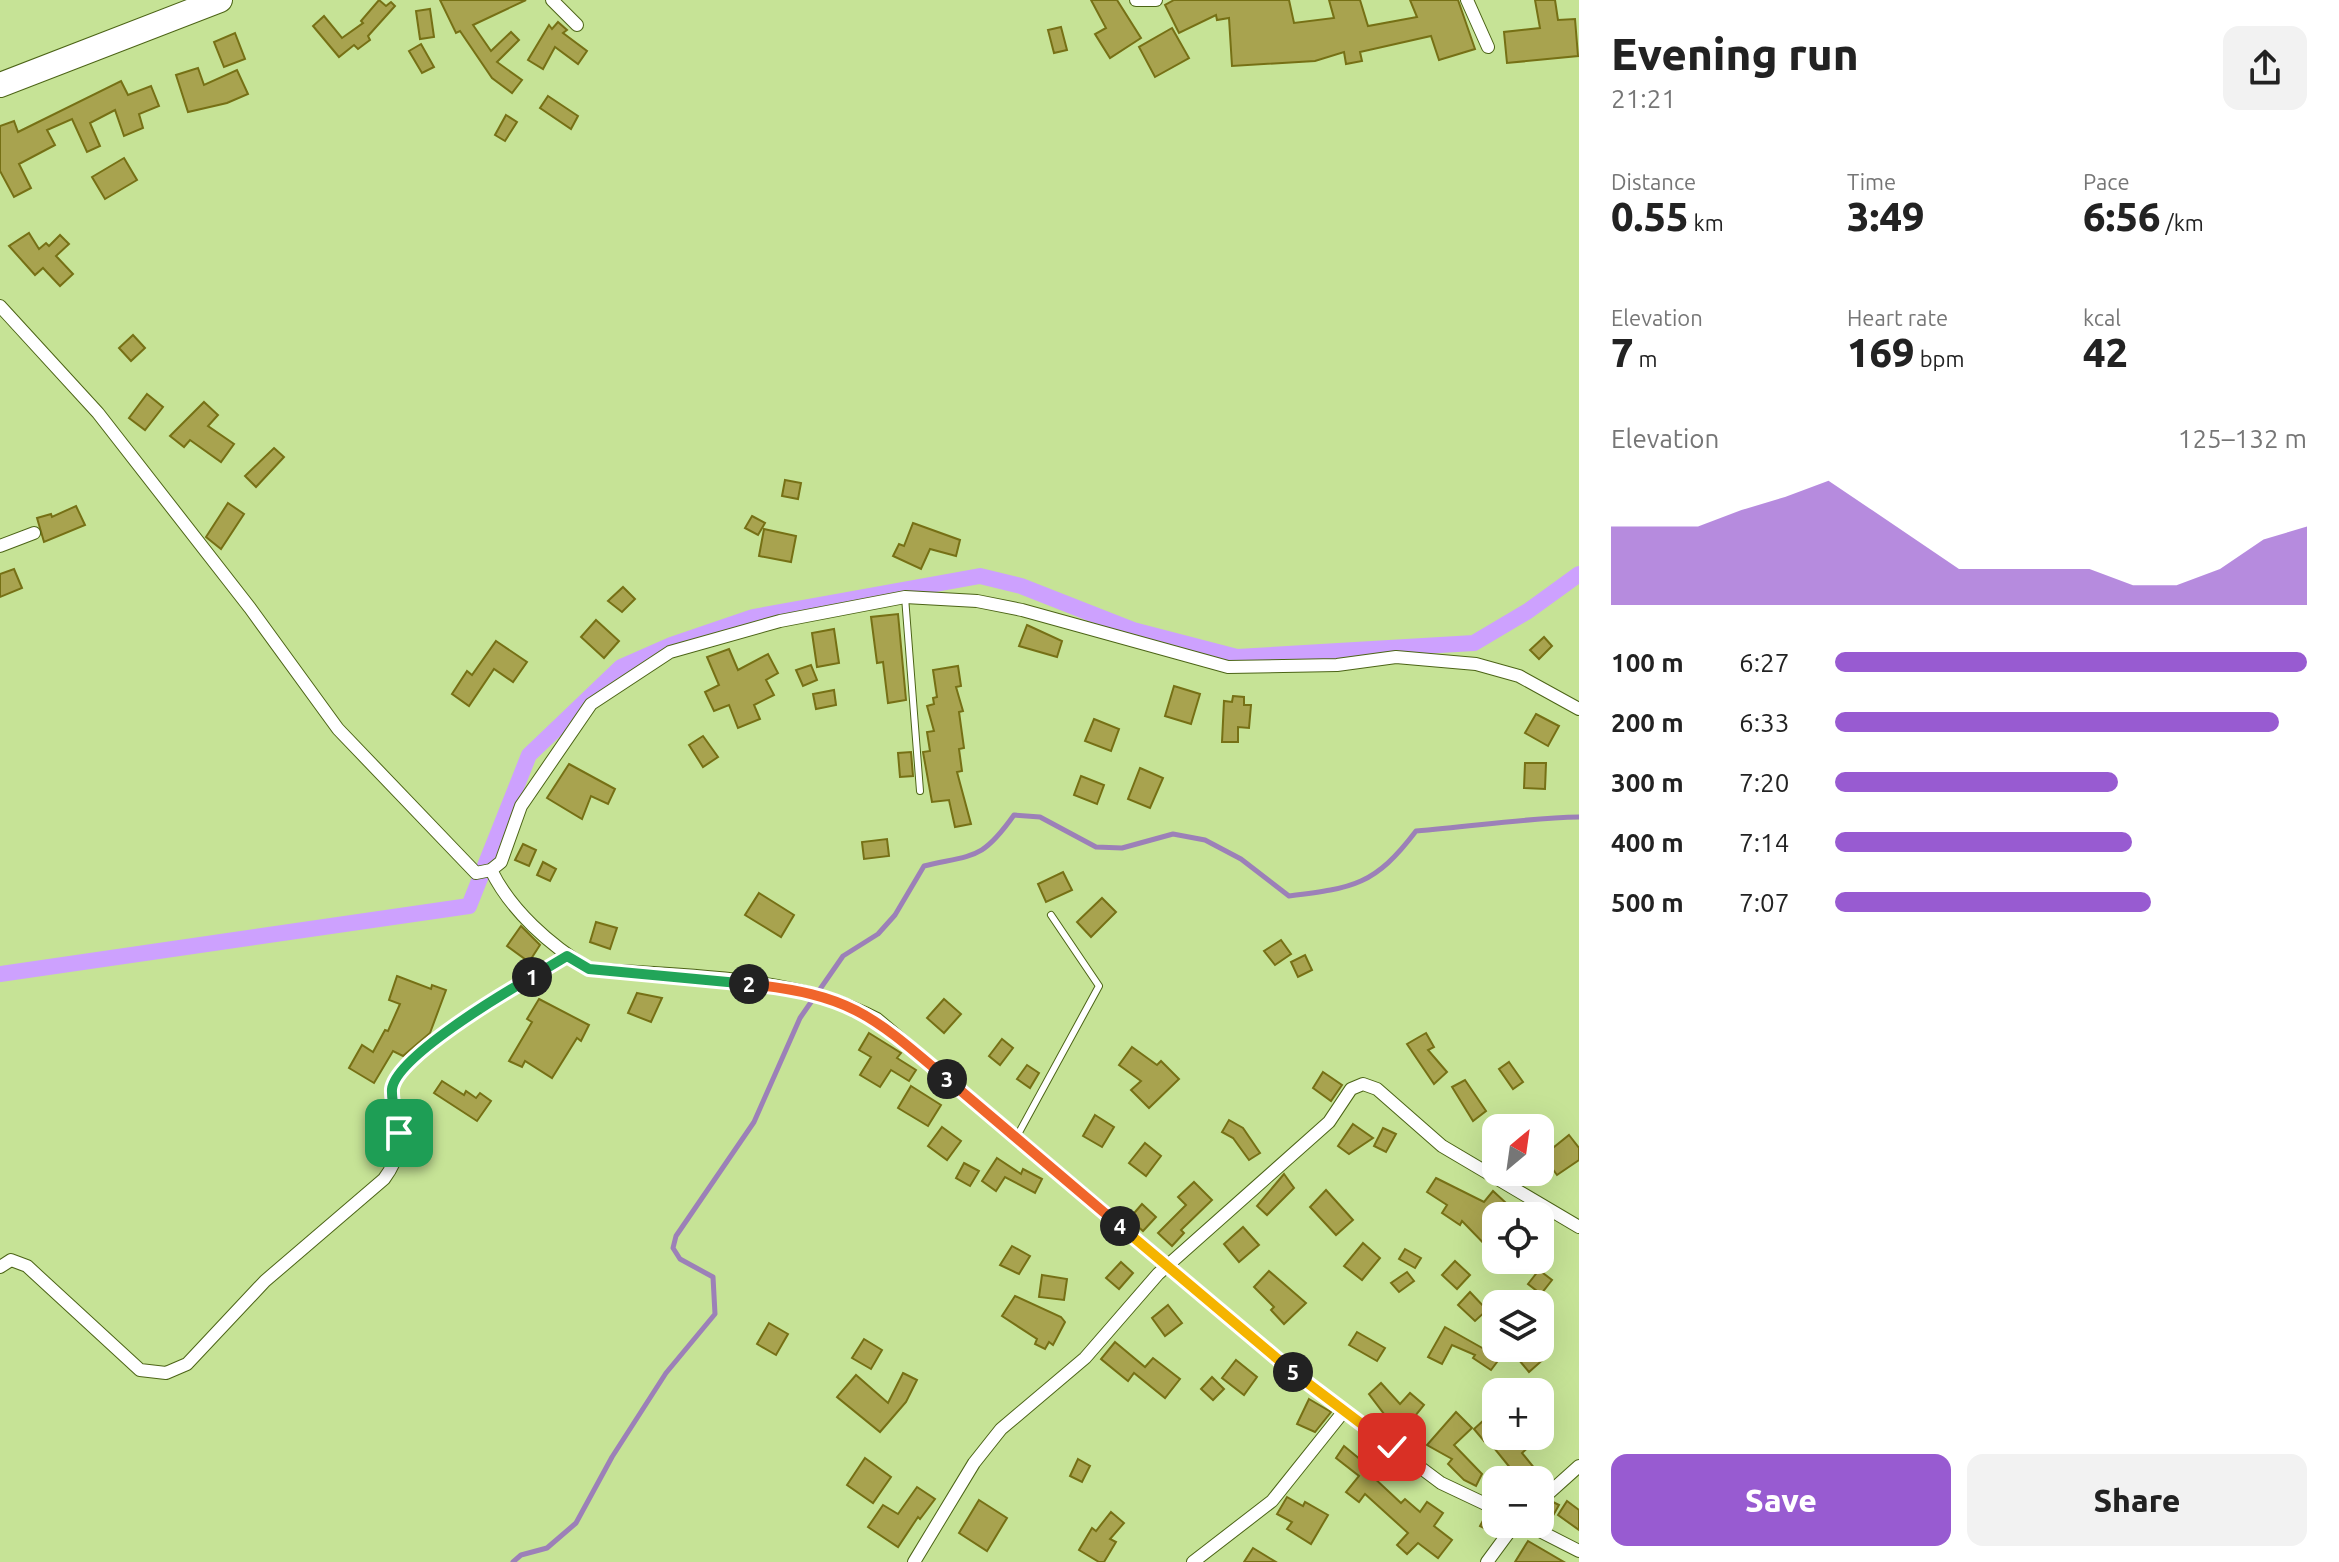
<!DOCTYPE html>
<meta charset="utf-8">
<style>
:root{--surface:#fff;--page:#f2f2f2;--text:#222;--muted:#767676;--accent:#985bd1}
body{margin:0;font-family:Ubuntu,sans-serif;background:var(--page);color:var(--text);height:100vh;display:flex;flex-direction:column;font-size:30px;white-space:nowrap}
*{box-sizing:border-box;margin:0}
p{font-size:26px;color:var(--muted)}
.icon{flex:none;width:44px;height:44px;fill:none;stroke:currentColor;stroke-width:2;stroke-linecap:round;stroke-linejoin:round}
.map{position:relative;flex:1;overflow:hidden}
.sheet{display:flex;flex-direction:column;background:var(--surface);width:760px}
.sheet>*{flex:none}
.needle{width:52px;rotate:29deg}
.buttons{position:absolute;left:1482px;top:1114px;display:grid;gap:16px}
.buttons a{display:grid;place-items:center;width:72px;height:72px;border-radius:16px;background:var(--surface);box-shadow:0 8px 32px #0002;font-size:40px}
.pin{position:absolute;display:grid;place-items:center;width:68px;height:68px;color:#fff;margin:-34px;border-radius:16px;box-shadow:0 4px 12px #0006}
.km{position:absolute;width:40px;height:40px;margin:-20px;border-radius:50%;background:#222;color:#fff;font-size:22px;line-height:40px;text-align:center}
.round{display:grid;place-items:center;flex:none;width:84px;height:84px;border-radius:16px;background:var(--page)}
.head{display:flex;align-items:center;justify-content:space-between;height:136px;padding:0 32px}
h1{font-size:44px;font-weight:800;line-height:60px}
.metrics{display:grid;grid-template-columns:repeat(3,1fr);gap:12px;height:136px;padding:8px 32px}
.metrics div{display:grid;align-content:center}
.metrics b{font-size:40px;font-weight:800}
.metrics small{font-size:22px;font-weight:400}
.metrics p{font-size:22px}
.chart{height:224px;padding:16px 32px}
.chart p{display:flex;justify-content:space-between}
.chart svg{width:100%;height:144px;margin-top:8px;fill:var(--accent);opacity:.7}
.cta{display:flex;gap:16px;margin-top:auto;padding:16px 32px}
.cta a{flex:1;height:92px;border-radius:16px;background:var(--accent);color:#fff;font-size:32px;font-weight:800;line-height:92px;text-align:center}
.cta a+a{background:var(--page);color:var(--text)}
ul{padding:0 32px;list-style:none;font-size:26px}
li{display:grid;grid-template-columns:128px 96px 1fr;align-items:center;height:60px}
li i{height:20px;border-radius:10px;background:var(--accent)}
main{display:flex;flex:1;min-height:0}
.map>svg:first-child{display:block}
.lines{fill:none;stroke-linecap:round;stroke-linejoin:round}
.stream{stroke:#9c80b8;stroke-width:5}
.canal{stroke:#cda1fe;stroke-width:16}
.building{fill:#a8a34f;stroke:#767015;stroke-width:2}
.lane-casing{stroke:#4c6416;stroke-width:8}
.street-casing{stroke:#4c6416;stroke-width:14}
.highway-casing{stroke:#4c6416;stroke-width:26}
.lane{stroke:#fff;stroke-width:6}
.street{stroke:#fff;stroke-width:12}
.highway{stroke:#fff;stroke-width:24}
.split-1-casing{stroke:#fff;stroke-width:16}
.split-2-casing{stroke:#fff;stroke-width:16}
.split-3-casing{stroke:#fff;stroke-width:16}
.split-4-casing{stroke:#fff;stroke-width:16}
.split-5-casing{stroke:#fff;stroke-width:16}
.split-6-casing{stroke:#fff;stroke-width:16}
.split-1{stroke:#22a559;stroke-width:10}
.split-2{stroke:#22a559;stroke-width:10}
.split-3{stroke:#f0652b;stroke-width:10}
.split-4{stroke:#f0652b;stroke-width:10}
.split-5{stroke:#f5b400;stroke-width:10}
.split-6{stroke:#f5b400;stroke-width:10}
</style>
<main>
<div class="map">
<svg width="1579" height="1562" viewBox="0 0 1579 1562">
<rect width="100%" height="100%" fill="#c6e396"/>
<g class="lines">
<path class="stream" d="M513 1562 521 1555 547 1548 576 1523 612 1457 666 1373 715 1314 713 1277 680 1259 673 1248 676 1236 754 1122 800 1018 843 956 878 934 895 915 924 866C975 854 982 860 1014 815L1040 817 1096 847 1122 848 1173 834 1205 840 1241 859 1289 896C1354 888 1375 885 1416 831 1471 827 1524 818 1579 817"/>
<polyline class="canal" points="0,974 469,906 529,755 621,667 671,645 753,617 980,576 1021,586 1133,630 1237,657 1474,643 1528,611 1579,574"/>
</g>
<g class="building">
<polygon points="379,0 386,6 391,2 395,6 368,36 370,40 358,49 354,45 339,57 313,26 324,16 342,38 363,23 361,21"/>
<polygon points="440,0 526,0 473,25 491,51 511,32 519,40 497,62 522,80 512,93 492,78 460,31 456,33"/>
<polygon points="1091,0 1117,0 1141,38 1110,58 1095,34 1106,28"/>
<polygon points="1174,0 1289,0 1294,23 1334,18 1329,0 1360,0 1368,26 1417,17 1410,0 1458,0 1475,49 1439,60 1431,36 1360,52 1362,61 1346,64 1344,52 1315,61 1232,66 1229,18 1217,20 1216,15 1179,33 1165,5"/>
<polygon points="1535,0 1555,0 1558,20 1575,19 1578,56 1507,63 1504,32 1540,28"/>
<polygon points="430,9 434,37 420,39 416,11"/>
<polygon points="558,22 567,30 563,33 587,51 578,64 555,47 543,69 528,60 549,25 552,29"/>
<polygon points="1061,27 1067,50 1054,53 1048,30"/>
<polygon points="1172,28 1189,58 1155,77 1139,47"/>
<polygon points="235,33 245,59 224,67 214,42"/>
<polygon points="421,44 434,67 422,73 409,51"/>
<polygon points="198,68 204,85 237,70 248,94 227,103 188,112 176,75"/>
<polygon points="121,81 128,95 151,86 159,106 139,114 143,128 124,136 115,110 90,123 100,146 87,152 72,119 47,130 55,145 19,164 31,188 14,197 0,171 0,126 14,121 18,132"/>
<polygon points="548,96 578,116 571,129 540,108"/>
<polygon points="506,115 517,122 505,141 495,135"/>
<polygon points="124,158 137,180 105,199 92,177"/>
<polygon points="29,233 39,249 46,243 49,246 60,235 69,244 56,256 73,274 60,286 43,268 35,275 9,246"/>
<polygon points="133,335 145,348 131,361 119,348"/>
<polygon points="147,394 163,407 145,430 129,418"/>
<polygon points="204,402 218,415 208,426 234,444 221,462 190,440 184,447 170,436"/>
<polygon points="274,448 284,457 256,487 245,476"/>
<polygon points="785,480 801,483 798,499 782,496"/>
<polygon points="228,503 244,514 221,549 206,537"/>
<polygon points="76,506 85,525 44,542 37,518 51,514 52,517"/>
<polygon points="752,516 765,523 758,535 745,528"/>
<polygon points="913,523 960,540 956,556 930,549 921,569 893,556 899,544 904,546"/>
<polygon points="764,529 796,536 791,562 759,556"/>
<polygon points="14,569 22,588 0,597 0,574"/>
<polygon points="623,587 635,599 622,612 608,601"/>
<polygon points="898,614 906,700 888,703 883,662 877,663 871,617"/>
<polygon points="596,620 619,641 604,658 581,637"/>
<polygon points="1027,625 1062,641 1057,657 1019,646"/>
<polygon points="834,629 839,663 817,667 812,633"/>
<polygon points="1544,637 1552,646 1539,659 1530,650"/>
<polygon points="496,641 527,662 513,682 494,669 469,706 452,694 467,671 472,675"/>
<polygon points="729,649 738,670 768,654 778,673 766,680 774,695 754,705 760,719 738,728 729,705 714,711 705,692 719,685 707,657"/>
<polygon points="811,665 817,680 803,686 796,670"/>
<polygon points="958,666 961,686 956,687 963,711 959,712 964,748 959,749 962,771 957,772 971,824 955,827 949,800 932,802 923,752 930,751 927,732 934,731 927,706 934,704 933,698 937,697 933,670"/>
<polygon points="1174,686 1200,694 1191,724 1165,716"/>
<polygon points="834,690 836,705 816,709 813,694"/>
<polygon points="1233,696 1244,697 1244,705 1251,705 1249,728 1238,727 1238,742 1222,742 1224,701 1232,702"/>
<polygon points="1536,714 1559,726 1548,746 1525,733"/>
<polygon points="1094,719 1119,729 1111,751 1085,741"/>
<polygon points="703,736 718,757 703,767 689,745"/>
<polygon points="911,752 913,776 900,777 898,753"/>
<polygon points="1525,763 1546,763 1545,789 1524,788"/>
<polygon points="569,764 615,789 608,804 591,796 582,819 547,798"/>
<polygon points="1140,768 1163,778 1150,808 1128,799"/>
<polygon points="1081,776 1104,785 1097,804 1074,795"/>
<polygon points="887,839 889,856 864,859 862,842"/>
<polygon points="523,844 536,850 529,866 515,860"/>
<polygon points="543,862 556,869 550,881 537,875"/>
<polygon points="1063,872 1072,890 1046,902 1038,884"/>
<polygon points="759,893 794,915 781,937 745,915"/>
<polygon points="1102,898 1116,912 1091,937 1077,922"/>
<polygon points="596,922 617,928 610,949 590,942"/>
<polygon points="521,926 540,945 529,962 507,946"/>
<polygon points="1281,940 1291,954 1275,965 1264,951"/>
<polygon points="1305,955 1312,970 1298,977 1291,962"/>
<polygon points="397,976 431,989 432,985 446,990 430,1033 403,1056 393,1051 374,1083 349,1068 362,1045 373,1052 385,1030 388,1031 400,1004 389,1000"/>
<polygon points="637,993 662,998 651,1022 628,1013"/>
<polygon points="539,999 589,1025 581,1041 577,1038 552,1078 525,1061 522,1067 509,1061 532,1022 527,1019"/>
<polygon points="944,999 961,1014 944,1033 927,1018"/>
<polygon points="869,1033 901,1053 897,1058 916,1070 909,1081 891,1070 880,1087 860,1075 871,1057 859,1050"/>
<polygon points="1426,1033 1434,1047 1428,1050 1447,1072 1434,1084 1407,1044"/>
<polygon points="1002,1039 1013,1048 1000,1065 989,1056"/>
<polygon points="1132,1047 1157,1065 1161,1061 1179,1079 1149,1108 1131,1090 1141,1081 1119,1065"/>
<polygon points="1509,1062 1523,1082 1513,1089 1499,1069"/>
<polygon points="1027,1065 1039,1073 1030,1088 1017,1079"/>
<polygon points="1323,1072 1342,1085 1331,1101 1313,1088"/>
<polygon points="1465,1080 1486,1111 1473,1121 1452,1087"/>
<polygon points="442,1081 464,1095 466,1091 476,1098 480,1093 491,1101 477,1121 434,1093"/>
<polygon points="911,1086 941,1105 928,1126 898,1108"/>
<polygon points="1095,1115 1114,1127 1102,1147 1083,1136"/>
<polygon points="1229,1120 1243,1128 1260,1153 1249,1160 1233,1138 1222,1132"/>
<polygon points="1353,1124 1373,1138 1349,1154 1338,1146"/>
<polygon points="942,1127 961,1141 947,1160 928,1146"/>
<polygon points="1383,1128 1396,1134 1386,1152 1374,1146"/>
<polygon points="1569,1135 1579,1148 1579,1160 1557,1175 1543,1156"/>
<polygon points="1145,1143 1161,1156 1146,1176 1129,1163"/>
<polygon points="997,1158 1021,1174 1023,1169 1042,1179 1035,1193 1005,1177 996,1191 982,1181"/>
<polygon points="964,1163 979,1171 970,1186 956,1178"/>
<polygon points="1284,1174 1294,1188 1267,1215 1257,1206"/>
<polygon points="1436,1178 1484,1202 1493,1191 1505,1202 1496,1212 1496,1256 1462,1221 1460,1225 1442,1213 1447,1205 1427,1192"/>
<polygon points="1194,1182 1212,1200 1181,1230 1184,1233 1172,1246 1158,1233 1186,1205 1178,1197"/>
<polygon points="1326,1190 1353,1220 1336,1235 1310,1207"/>
<polygon points="1142,1204 1156,1217 1143,1231 1129,1219"/>
<polygon points="1243,1227 1259,1245 1239,1262 1224,1244"/>
<polygon points="1363,1243 1380,1258 1362,1280 1344,1266"/>
<polygon points="1012,1246 1030,1256 1019,1274 1000,1265"/>
<polygon points="1405,1249 1421,1258 1415,1268 1399,1259"/>
<polygon points="1455,1261 1470,1275 1457,1289 1442,1275"/>
<polygon points="1121,1262 1133,1273 1119,1289 1106,1278"/>
<polygon points="1539,1270 1552,1280 1541,1294 1528,1284"/>
<polygon points="1269,1271 1306,1303 1284,1324 1271,1310 1274,1307 1254,1287"/>
<polygon points="1407,1272 1414,1281 1399,1292 1391,1283"/>
<polygon points="1042,1275 1067,1279 1064,1300 1039,1297"/>
<polygon points="1470,1292 1487,1310 1475,1321 1458,1305"/>
<polygon points="1015,1296 1061,1317 1065,1322 1053,1345 1049,1342 1045,1349 1035,1344 1037,1339 1002,1316"/>
<polygon points="1168,1305 1182,1323 1165,1336 1152,1318"/>
<polygon points="769,1323 788,1334 776,1355 757,1344"/>
<polygon points="1445,1327 1500,1358 1491,1370 1473,1358 1475,1355 1452,1345 1442,1364 1428,1357"/>
<polygon points="1357,1332 1385,1348 1377,1361 1349,1345"/>
<polygon points="864,1339 882,1350 871,1369 852,1358"/>
<polygon points="1115,1342 1145,1367 1153,1358 1180,1379 1165,1398 1134,1373 1128,1381 1101,1359"/>
<polygon points="1521,1348 1538,1348 1546,1357 1529,1372 1514,1354"/>
<polygon points="1236,1360 1257,1377 1244,1395 1222,1378"/>
<polygon points="903,1373 917,1380 906,1402 880,1432 837,1397 856,1375 888,1403"/>
<polygon points="1212,1377 1224,1389 1213,1400 1201,1389"/>
<polygon points="1381,1383 1400,1404 1410,1393 1424,1405 1411,1421 1414,1424 1400,1435 1369,1394"/>
<polygon points="1309,1399 1331,1412 1315,1432 1297,1424"/>
<polygon points="1456,1412 1472,1428 1454,1445 1482,1474 1476,1486 1464,1480 1448,1464 1452,1459 1427,1445"/>
<polygon points="1484,1420 1494,1431 1489,1436 1541,1436 1522,1453 1544,1480 1520,1480 1486,1438 1484,1441 1474,1429"/>
<polygon points="1344,1446 1361,1460 1366,1453 1381,1464 1372,1476 1401,1503 1405,1499 1420,1512 1427,1502 1443,1513 1434,1526 1452,1540 1438,1558 1418,1543 1407,1554 1397,1545 1408,1533 1365,1494 1359,1502 1346,1492 1359,1476 1336,1458"/>
<polygon points="865,1458 891,1477 873,1503 847,1485"/>
<polygon points="1078,1459 1090,1466 1082,1482 1070,1476"/>
<polygon points="917,1487 935,1499 920,1519 918,1517 898,1547 868,1527 883,1505 898,1514"/>
<polygon points="1287,1497 1303,1506 1305,1502 1328,1515 1311,1544 1287,1529 1292,1522 1277,1514"/>
<polygon points="979,1500 1007,1518 987,1551 959,1533"/>
<polygon points="1567,1501 1579,1510 1579,1530 1558,1515"/>
<polygon points="1553,1502 1559,1505 1549,1523 1540,1518 1540,1510"/>
<polygon points="1111,1512 1124,1523 1110,1539 1116,1542 1104,1562 1099,1562 1079,1550 1092,1528 1096,1531"/>
<polygon points="1486,1515 1496,1524 1503,1524 1496,1534 1480,1526"/>
<polygon points="1528,1541 1564,1562 1515,1562"/>
<polygon points="1253,1548 1276,1562 1244,1562"/>
</g>
<g class="lines">
<defs>
<g id="lane">
<polyline points="905,597 920,791"/>
<polyline points="1016,1138 1099,986 1051,915"/>
</g>
<g id="street">
<polyline points="552,0 577,25"/>
<polyline points="1136,0 1156,0"/>
<polyline points="1467,0 1488,47"/>
<polyline points="0,306 98,413 250,608 338,729 476,873 491,870 501,862 521,806 591,704 670,652 780,621 905,597 977,601 1022,610 1228,667 1337,665 1396,657 1476,664 1519,676 1579,709"/>
<polyline points="0,546 34,533"/>
<path d="M491 870C511 911 550 945 589 969 684 976 791 974 877 1019L1298 1376 1441 1483 1496 1509"/>
<path d="M0 1267 11 1260 27 1266 140 1370 166 1373 187 1364 265 1281 384 1179C412 1141 389 1128 392 1090 395 1052 534 976 567 956"/>
<polyline points="1540,1501 1579,1466"/>
<polyline points="1526,1524 1579,1551"/>
<polyline points="914,1562 974,1463 1001,1429 1085,1358 1158,1274 1329,1122 1351,1089 1363,1084 1377,1089 1442,1146 1579,1227"/>
<polyline points="1193,1562 1272,1501 1344,1411"/>
<polyline points="1487,1562 1515,1524"/>
</g>
<polyline id="highway" points="0,85 220,0"/>
</defs>
<use href="#lane" class="lane-casing"/>
<use href="#street" class="street-casing"/>
<use href="#highway" class="highway-casing"/>
<use href="#lane" class="lane"/>
<use href="#street" class="street"/>
<use href="#highway" class="highway"/>
</g>
<g class="lines">
<defs>
<path id="split-1" d="M399 1133C397 1120 391 1102 392 1089 396 1057 504 993 532 977"/>
<polyline id="split-2" points="532,977 567,956 589,969 749,984"/>
<path id="split-3" d="M749 984C851 995 872 1015 947 1079"/>
<polyline id="split-4" points="947,1079 1120,1226"/>
<polyline id="split-5" points="1120,1226 1293,1372"/>
<polyline id="split-6" points="1293,1372 1392,1447"/>
</defs>
<use href="#split-1" class="split-1-casing"/>
<use href="#split-2" class="split-2-casing"/>
<use href="#split-3" class="split-3-casing"/>
<use href="#split-4" class="split-4-casing"/>
<use href="#split-5" class="split-5-casing"/>
<use href="#split-6" class="split-6-casing"/>
<use href="#split-1" class="split-1"/>
<use href="#split-2" class="split-2"/>
<use href="#split-3" class="split-3"/>
<use href="#split-4" class="split-4"/>
<use href="#split-5" class="split-5"/>
<use href="#split-6" class="split-6"/>
</g>
</svg>
<div class="buttons">
<a><svg class="needle" viewBox="-14 -14 28 28"><path d="M0-13l5 13h-10z" fill="#e53935"/><path d="M0 13l5-13h-10z" fill="#767676"/></svg></a>
<a><svg class="icon" aria-label="locate" viewBox="0 0 24 24"><circle cx="12" cy="12" r="6"/><path d="M12 2v4M12 18v4M2 12h4M18 12h4"/></svg></a>
<a><svg class="icon" aria-label="layers" viewBox="0 0 24 24"><path d="M12 4l9 5-9 5-9-5zM3 14l9 5 9-5"/></svg></a>
<a>+</a>
<a>−</a>
</div>
<div class="pin" style="left:399px;top:1133px;background:#1e9e55"><svg class="icon" aria-label="arrive" viewBox="0 0 24 24"><path d="M6 21V4h12l-3 4 3 4H6"/></svg></div>
<div class="pin" style="left:1392px;top:1447px;background:#d93025"><svg class="icon" aria-label="check" viewBox="0 0 24 24"><path d="M5 12l5 5 9-10"/></svg></div>
<b class="km" style="left:532px;top:977px">1</b>
<b class="km" style="left:749px;top:984px">2</b>
<b class="km" style="left:947px;top:1079px">3</b>
<b class="km" style="left:1120px;top:1226px">4</b>
<b class="km" style="left:1293px;top:1372px">5</b>
</div>
<section class="sheet">
<div class="head"><div><h1>Evening run</h1><p>21:21</p></div><a class="round"><svg class="icon" aria-label="share" viewBox="0 0 24 24"><path d="M12 15V3M7 8l5-5 5 5M5 13v7h14v-7"/></svg></a></div>
<div class="metrics">
<div><p>Distance</p><b>0.55<small> km</small></b></div>
<div><p>Time</p><b>3:49</b></div>
<div><p>Pace</p><b>6:56<small> /km</small></b></div>
</div>
<div class="metrics">
<div><p>Elevation</p><b>7<small> m</small></b></div>
<div><p>Heart rate</p><b>169<small> bpm</small></b></div>
<div><p>kcal</p><b>42</b></div>
</div>
<div class="chart"><p><span>Elevation</span>125–132 m</p>
<svg viewBox="0 0 160 44" preserveAspectRatio="none"><path d="M0 44V20L10 20L20 20L30 15L40 11L50 6L60 15L70 24L80 33L90 33L100 33L110 33L120 38L130 38L140 33L150 24L160 20V44z"/></svg>
</div>
<ul>
<li><b>100 m</b>6:27<i style="width:100%"></i></li>
<li><b>200 m</b>6:33<i style="width:94%"></i></li>
<li><b>300 m</b>7:20<i style="width:60%"></i></li>
<li><b>400 m</b>7:14<i style="width:63%"></i></li>
<li><b>500 m</b>7:07<i style="width:67%"></i></li>
</ul>
<div class="cta"><a>Save</a><a>Share</a></div>
</section>
</main>
